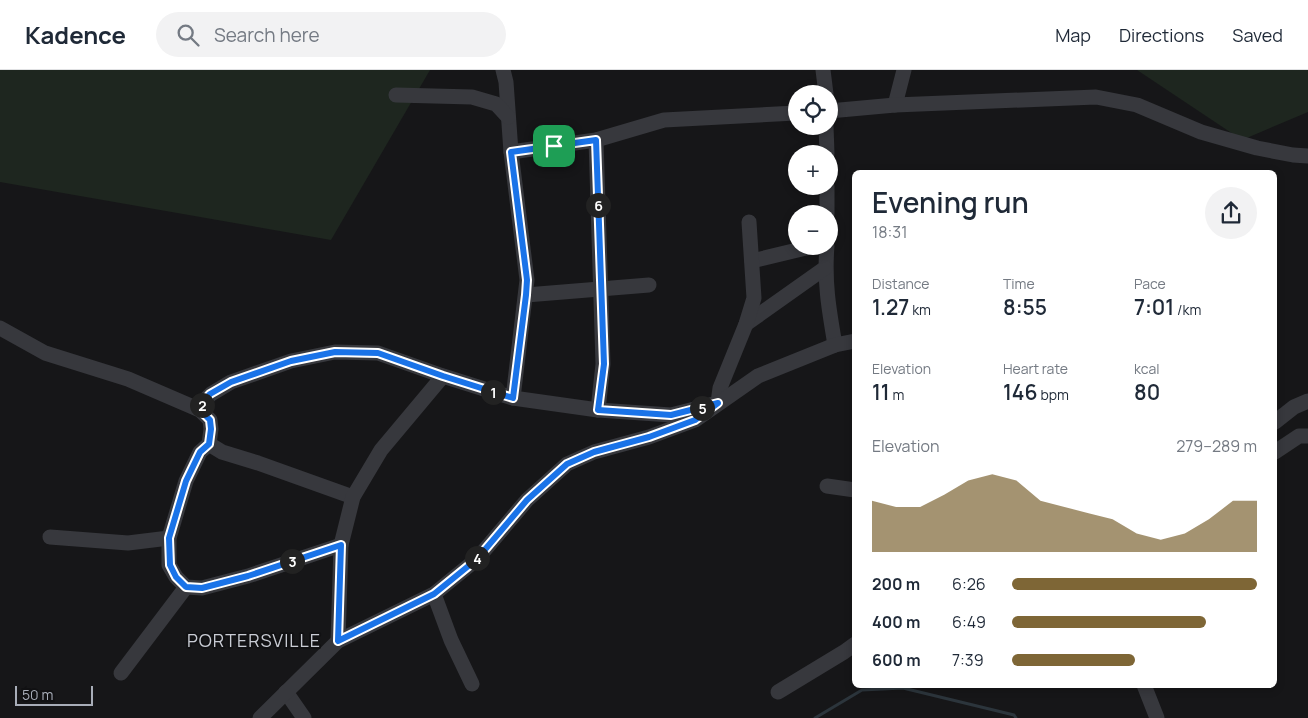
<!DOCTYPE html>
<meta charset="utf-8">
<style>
:root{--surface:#fff;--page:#f2f2f3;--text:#1f2937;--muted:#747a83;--line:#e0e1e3;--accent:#7e6636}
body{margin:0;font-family:Manrope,sans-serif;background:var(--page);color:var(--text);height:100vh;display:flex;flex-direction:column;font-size:19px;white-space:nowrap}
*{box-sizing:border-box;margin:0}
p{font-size:16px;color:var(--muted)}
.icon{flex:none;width:28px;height:28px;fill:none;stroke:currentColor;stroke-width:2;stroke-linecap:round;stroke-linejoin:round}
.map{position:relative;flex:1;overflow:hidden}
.drawer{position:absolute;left:852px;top:100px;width:425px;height:518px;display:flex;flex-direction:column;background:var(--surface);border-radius:8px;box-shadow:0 2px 8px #0003}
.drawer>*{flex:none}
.buttons{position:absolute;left:788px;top:15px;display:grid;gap:10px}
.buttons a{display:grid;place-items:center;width:50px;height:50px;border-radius:50%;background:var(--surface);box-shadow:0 2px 8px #0003;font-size:25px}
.scale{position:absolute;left:15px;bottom:12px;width:78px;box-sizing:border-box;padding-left:5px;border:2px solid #a8adb8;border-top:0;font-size:14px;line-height:18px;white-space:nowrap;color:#a8adb8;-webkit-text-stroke:4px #111113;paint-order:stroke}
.pin{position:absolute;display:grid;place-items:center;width:42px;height:42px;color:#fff;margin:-21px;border-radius:10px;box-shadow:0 2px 8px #0006}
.km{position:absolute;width:25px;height:25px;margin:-12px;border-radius:50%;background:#222;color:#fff;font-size:14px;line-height:25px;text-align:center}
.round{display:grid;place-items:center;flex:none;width:52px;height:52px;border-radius:26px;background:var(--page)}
.summary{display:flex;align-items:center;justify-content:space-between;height:85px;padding:0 20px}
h1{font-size:28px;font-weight:600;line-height:38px}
.figures{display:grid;grid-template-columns:repeat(3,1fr);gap:8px;height:85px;padding:5px 20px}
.figures div{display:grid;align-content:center}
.figures b{font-size:21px;font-weight:600}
.figures small{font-size:14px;font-weight:400}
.figures p{font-size:14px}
.chart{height:140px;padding:10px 20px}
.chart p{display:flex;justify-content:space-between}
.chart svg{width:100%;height:90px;margin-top:5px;fill:var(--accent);opacity:.7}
ul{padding:0 20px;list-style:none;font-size:16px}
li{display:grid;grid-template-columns:80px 60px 1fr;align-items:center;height:38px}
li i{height:12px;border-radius:6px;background:var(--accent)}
header{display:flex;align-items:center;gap:30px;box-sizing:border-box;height:70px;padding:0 25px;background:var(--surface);border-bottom:1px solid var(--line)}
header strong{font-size:24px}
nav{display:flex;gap:28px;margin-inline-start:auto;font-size:18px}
.search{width:350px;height:45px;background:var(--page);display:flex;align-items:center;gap:12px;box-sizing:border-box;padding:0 18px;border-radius:28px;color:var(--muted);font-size:19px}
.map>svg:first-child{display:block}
.green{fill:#1e261f}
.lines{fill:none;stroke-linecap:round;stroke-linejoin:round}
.stream{stroke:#2c353c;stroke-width:3}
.minor{stroke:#37383d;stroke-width:15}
.route-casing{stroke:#fff;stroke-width:10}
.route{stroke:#1a73e8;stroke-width:6}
.labels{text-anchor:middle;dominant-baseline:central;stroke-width:4;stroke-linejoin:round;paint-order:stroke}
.neighbourhood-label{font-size:18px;letter-spacing:1px;fill:#c9ccd4;stroke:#111113}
</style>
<header>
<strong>Kadence</strong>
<div class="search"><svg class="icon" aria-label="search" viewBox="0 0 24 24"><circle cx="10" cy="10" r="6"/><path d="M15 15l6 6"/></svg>Search here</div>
<nav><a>Map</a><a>Directions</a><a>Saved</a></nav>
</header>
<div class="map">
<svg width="1308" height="648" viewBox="0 0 1308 648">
<rect width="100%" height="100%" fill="#161618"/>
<g class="green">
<polygon points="0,0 430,0 331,170 0,112"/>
<polygon points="1137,0 1308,0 1308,42 1242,70"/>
</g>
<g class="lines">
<polyline class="stream" points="815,648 862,620 903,618 1014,645 1016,648"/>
<g class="minor">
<polyline points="503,0 506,12 511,82 527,210 513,328"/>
<polyline points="823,0 826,24"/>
<polyline points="396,25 472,27 496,34 508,47"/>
<polyline points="895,35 904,0"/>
<polyline points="829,41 895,35 1096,27 1137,35 1201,62 1257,78 1293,85 1308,86"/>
<polyline points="826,56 827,84"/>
<polyline points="596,70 603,294 598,340"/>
<polyline points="511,82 596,70 664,50 796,43"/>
<polyline points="827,116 827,144"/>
<path d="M827 176C824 212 829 240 835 275"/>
<polyline points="752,191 814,176"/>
<polyline points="526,225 649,215"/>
<polyline points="746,254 825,198"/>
<polyline points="0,258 45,283 128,309 200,340 210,350 211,359 209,374 222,382 258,393 353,427"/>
<polyline points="200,340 204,331 211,324 231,312 291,291 335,282 378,283 443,306 513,328 598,340 671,345 718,333 720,318 746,254 754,228 749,152"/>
<polyline points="1275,352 1294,337 1308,331"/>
<polyline points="209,374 200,382 186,411 169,468 169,495 176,507 186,517 202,518 248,506 341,475"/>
<polyline points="1275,382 1299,366 1308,366"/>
<polyline points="827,416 855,420"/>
<polyline points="50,467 128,473 169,468"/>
<polyline points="434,524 451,570 472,614"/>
<polyline points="338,571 341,475 353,427 381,380 443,306"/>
<polyline points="121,603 186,517"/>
<polyline points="1144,615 1157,648"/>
<polyline points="286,622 304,648"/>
<polyline points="778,622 844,582 855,574"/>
<polyline points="260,648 338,571 434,524 477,489 527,430 567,394 594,382 649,367 695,350 758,306 835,275 855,271"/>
</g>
</g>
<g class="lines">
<defs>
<polygon id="route" points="596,70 604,294 598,340 671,345 718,333 695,350 649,367 594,382 567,394 527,430 477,489 434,524 338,571 341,475 248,506 202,518 186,517 176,507 170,495 169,468 186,411 200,382 209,374 211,359 210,350 200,340 204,331 210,324 231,312 291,291 335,282 378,283 443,306 513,328 526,225 527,210 511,82"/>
</defs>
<use href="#route" class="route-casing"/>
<use href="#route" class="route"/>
</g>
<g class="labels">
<g class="neighbourhood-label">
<text x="254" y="570">PORTERSVILLE</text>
</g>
</g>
</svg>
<div class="buttons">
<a><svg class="icon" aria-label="locate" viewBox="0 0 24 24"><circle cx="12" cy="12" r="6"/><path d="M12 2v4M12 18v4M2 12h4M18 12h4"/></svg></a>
<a>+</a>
<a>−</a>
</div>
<div class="scale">50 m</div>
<div class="pin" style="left:554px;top:76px;background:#1e9e55"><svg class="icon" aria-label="arrive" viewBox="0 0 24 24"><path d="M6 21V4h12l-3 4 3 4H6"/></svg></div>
<b class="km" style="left:493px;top:322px">1</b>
<b class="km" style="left:202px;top:335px">2</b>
<b class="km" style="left:292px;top:491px">3</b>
<b class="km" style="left:477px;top:488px">4</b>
<b class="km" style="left:702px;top:338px">5</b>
<b class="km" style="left:598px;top:135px">6</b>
<section class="drawer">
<div class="summary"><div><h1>Evening run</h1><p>18:31</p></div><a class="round"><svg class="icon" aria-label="share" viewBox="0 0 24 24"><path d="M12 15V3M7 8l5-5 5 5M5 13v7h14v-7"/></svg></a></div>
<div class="figures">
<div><p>Distance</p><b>1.27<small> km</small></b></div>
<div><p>Time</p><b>8:55</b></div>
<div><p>Pace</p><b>7:01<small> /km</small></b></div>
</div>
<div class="figures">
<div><p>Elevation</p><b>11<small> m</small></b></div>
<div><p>Heart rate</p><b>146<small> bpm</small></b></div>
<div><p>kcal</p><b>80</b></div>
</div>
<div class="chart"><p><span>Elevation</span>279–289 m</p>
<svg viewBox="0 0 160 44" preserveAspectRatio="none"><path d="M0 44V19L10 22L20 22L30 16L40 9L50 6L60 9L70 19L80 22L90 25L100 28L110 35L120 38L130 35L140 28L150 19L160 19V44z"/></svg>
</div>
<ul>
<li><b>200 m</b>6:26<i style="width:100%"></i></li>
<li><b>400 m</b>6:49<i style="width:79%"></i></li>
<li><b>600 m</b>7:39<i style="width:50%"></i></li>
</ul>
</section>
</div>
